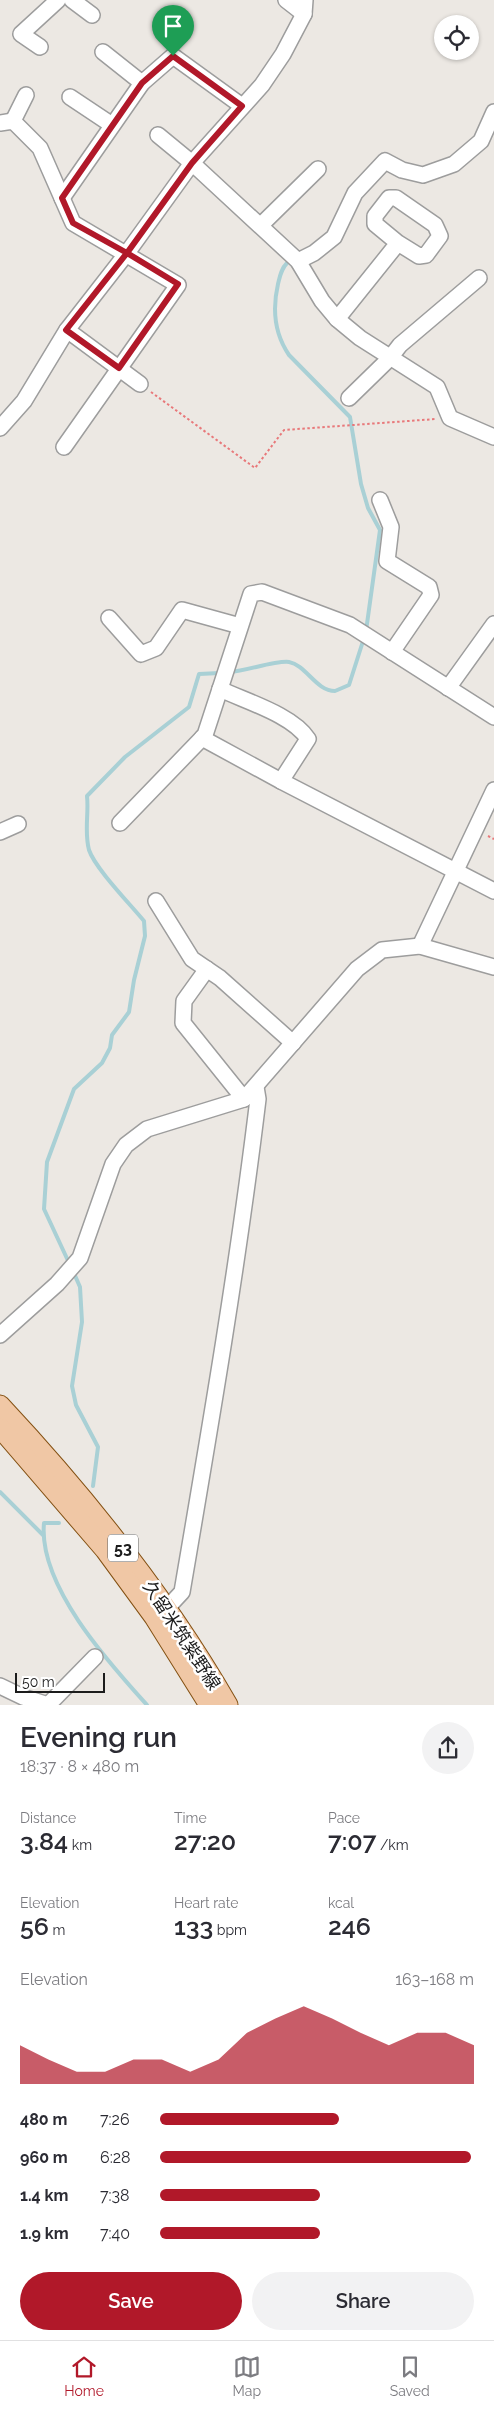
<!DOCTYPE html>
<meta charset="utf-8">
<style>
:root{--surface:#fff;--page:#f2f2f3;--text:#2b2b33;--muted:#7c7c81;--line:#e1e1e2;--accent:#b11829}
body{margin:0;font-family:Raleway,"Noto Sans JP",sans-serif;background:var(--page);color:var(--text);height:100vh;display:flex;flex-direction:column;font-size:19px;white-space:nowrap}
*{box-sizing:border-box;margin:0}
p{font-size:16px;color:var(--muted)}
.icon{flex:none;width:28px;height:28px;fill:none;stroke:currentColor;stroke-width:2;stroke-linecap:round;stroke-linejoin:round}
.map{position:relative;height:1705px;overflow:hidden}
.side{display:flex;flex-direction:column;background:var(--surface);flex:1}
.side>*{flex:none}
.fabs{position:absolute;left:434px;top:15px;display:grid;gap:10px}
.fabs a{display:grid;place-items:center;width:45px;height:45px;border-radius:50%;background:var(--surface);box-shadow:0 1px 4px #0004;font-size:25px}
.scale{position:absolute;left:15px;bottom:12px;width:90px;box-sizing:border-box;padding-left:5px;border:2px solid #1c1c1c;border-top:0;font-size:14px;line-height:18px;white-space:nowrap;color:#1c1c1c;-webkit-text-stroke:4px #fff;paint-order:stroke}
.pin{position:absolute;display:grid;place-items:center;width:42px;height:42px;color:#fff;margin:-51px -21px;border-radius:50% 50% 50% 0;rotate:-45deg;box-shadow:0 0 5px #0007}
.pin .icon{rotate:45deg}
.round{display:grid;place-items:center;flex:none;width:52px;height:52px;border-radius:26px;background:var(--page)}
.headline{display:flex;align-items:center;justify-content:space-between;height:85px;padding:0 20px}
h1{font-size:28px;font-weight:600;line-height:38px}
.figures{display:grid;grid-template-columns:repeat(3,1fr);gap:8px;height:85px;padding:5px 20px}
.figures div{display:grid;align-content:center}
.figures b{font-size:25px;font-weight:600}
.figures small{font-size:14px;font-weight:400}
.figures p{font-size:14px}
.chart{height:140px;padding:10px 20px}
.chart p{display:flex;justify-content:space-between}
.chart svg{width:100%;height:90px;margin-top:5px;fill:var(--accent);opacity:.7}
.primary-button{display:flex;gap:10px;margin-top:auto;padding:10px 20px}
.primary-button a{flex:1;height:58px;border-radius:30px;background:var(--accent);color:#fff;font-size:20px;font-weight:600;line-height:58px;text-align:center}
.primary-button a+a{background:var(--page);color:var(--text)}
ul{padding:0 20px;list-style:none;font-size:16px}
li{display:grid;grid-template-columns:80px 60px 1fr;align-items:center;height:38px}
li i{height:12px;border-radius:6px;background:var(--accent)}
.tabs{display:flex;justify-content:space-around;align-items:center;height:70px;border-top:1px solid var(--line);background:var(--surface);font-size:14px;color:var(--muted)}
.tabs a{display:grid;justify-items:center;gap:2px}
.tabs .selected{color:var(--accent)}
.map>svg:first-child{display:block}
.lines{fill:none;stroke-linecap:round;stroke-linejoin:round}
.stream{stroke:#a9d0d5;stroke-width:4}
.minor-casing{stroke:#9d9d9d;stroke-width:18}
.major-casing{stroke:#835012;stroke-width:21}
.path{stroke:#e8787a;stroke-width:2;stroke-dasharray:2.5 2.5;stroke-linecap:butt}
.minor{stroke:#fff;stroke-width:15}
.major{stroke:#f0c7a5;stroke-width:19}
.route-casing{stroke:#fff;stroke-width:10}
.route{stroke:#b11829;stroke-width:6}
.labels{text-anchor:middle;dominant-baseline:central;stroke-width:5;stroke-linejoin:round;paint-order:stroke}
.shield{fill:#fff;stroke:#606060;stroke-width:1}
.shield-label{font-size:16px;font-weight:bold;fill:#1c1c1c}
.street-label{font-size:18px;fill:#1c1c1c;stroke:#fff}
</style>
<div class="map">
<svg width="494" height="1705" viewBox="0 0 494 1705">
<rect width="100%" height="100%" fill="#ece8e3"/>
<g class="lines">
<g class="stream">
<path d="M287 263C281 269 280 276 278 284 272 310 274 333 289 355L350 417 361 484 368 508 380 530 366 631"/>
<path d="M230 672C246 671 277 660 289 662 306 665 316 691 335 691L349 685 364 638"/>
<path d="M70 1265 44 1209 47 1162 74 1089 102 1063 110 1048 112 1035 129 1012 134 980 145 936 144 921C130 904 95 868 89 850 84 831 89 814 87 796L125 757 189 707 199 674 220 673"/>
<polyline points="73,1271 80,1287 82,1322 72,1386 76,1405 98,1447 93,1486"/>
<polyline points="0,1492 43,1535"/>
<path d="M59 1523H44C38 1585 108 1662 147 1705"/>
</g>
<defs>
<g id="minor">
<polyline points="72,0 92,15"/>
<polyline points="286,0 304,14"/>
<polyline points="40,47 21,34 58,0"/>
<polyline points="103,52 142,83"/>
<polyline points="70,97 112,125"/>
<polyline points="13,121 26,95"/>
<polyline points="0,123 13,121 40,148 73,223 178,285 64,447"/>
<polyline points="158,135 192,163 298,261 322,301 337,319 360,338 437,387 450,418 494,437"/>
<polyline points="62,198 142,83 173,56 242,106"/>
<polyline points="261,225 318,169"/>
<polyline points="298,261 314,253 334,237 355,193 385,161 402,170 423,175 454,164 481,141 494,112"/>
<polyline points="337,319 398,243 375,224 375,216 389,198 396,198 435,225 440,236 426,255 419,256 398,243"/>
<polyline points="67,330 140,384"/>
<polyline points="349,398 390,358 400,345 479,278"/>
<polyline points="0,428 24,401 67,330 127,253 192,163 262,85 283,54 304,14 305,0"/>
<polyline points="380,500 391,527 387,561 429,587 431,595 392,652"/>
<polyline points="109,618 141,654 156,648 182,610 240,626"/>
<polyline points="448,688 494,624"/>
<path d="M220 689C245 701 293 715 308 739L281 781 494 891"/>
<polyline points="202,738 281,781"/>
<polyline points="120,823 205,735 251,594 262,592 350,625 494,717"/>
<polyline points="0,832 18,824"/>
<polyline points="156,901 192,959 220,978 293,1043"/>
<polyline points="420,946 494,790"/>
<polyline points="207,969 184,1001 183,1023 244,1099"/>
<polyline points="0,1335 57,1284 80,1258 113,1164 126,1145 147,1129 244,1099 357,969 382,950 420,946 494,967"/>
<path d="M168 1607 182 1592C210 1428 238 1265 258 1099L256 1087"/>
<polyline points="0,1686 23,1697 48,1705 95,1657"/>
</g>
<g id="major">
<path d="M0 1405C86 1497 165 1595 228 1705"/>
<polyline points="0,1428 105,1550 154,1617 209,1705"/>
</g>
</defs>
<use href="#minor" class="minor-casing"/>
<use href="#major" class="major-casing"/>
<g class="path">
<polyline points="151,392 255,468 284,430 436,419"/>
<polyline points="488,836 494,839"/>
</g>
<use href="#minor" class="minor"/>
<use href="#major" class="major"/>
</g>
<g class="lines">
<defs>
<polyline id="route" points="173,56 142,83 62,198 73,223 127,253 66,330 119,368 178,284 127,253 192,163 242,106 173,56"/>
</defs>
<use href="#route" class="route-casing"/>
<use href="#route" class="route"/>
</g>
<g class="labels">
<rect class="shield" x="108" y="1534.5" width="30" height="27" rx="4"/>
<g class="shield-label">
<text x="123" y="1548">53</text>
</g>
<g class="street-label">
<text transform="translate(182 1635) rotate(57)">久留米筑紫野線</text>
</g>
</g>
</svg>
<div class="fabs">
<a><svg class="icon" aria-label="locate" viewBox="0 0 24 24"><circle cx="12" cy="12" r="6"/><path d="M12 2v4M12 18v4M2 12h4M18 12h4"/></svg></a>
</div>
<div class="scale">50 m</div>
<div class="pin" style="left:173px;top:56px;background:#1e9e55"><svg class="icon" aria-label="arrive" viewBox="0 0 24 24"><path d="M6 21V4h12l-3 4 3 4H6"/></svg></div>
</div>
<section class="side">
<div class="headline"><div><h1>Evening run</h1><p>18:37 · 8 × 480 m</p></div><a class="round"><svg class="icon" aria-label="share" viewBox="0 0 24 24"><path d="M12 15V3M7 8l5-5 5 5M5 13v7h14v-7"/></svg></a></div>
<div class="figures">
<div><p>Distance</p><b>3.84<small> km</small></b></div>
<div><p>Time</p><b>27:20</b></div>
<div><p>Pace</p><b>7:07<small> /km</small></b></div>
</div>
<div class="figures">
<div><p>Elevation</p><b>56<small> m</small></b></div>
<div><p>Heart rate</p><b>133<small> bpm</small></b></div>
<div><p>kcal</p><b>246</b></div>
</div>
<div class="chart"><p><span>Elevation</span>163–168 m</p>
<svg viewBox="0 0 160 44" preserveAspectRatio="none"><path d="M0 44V25L10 32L20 38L30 38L40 32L50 32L60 38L70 32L80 19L90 12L100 6L110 12L120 19L130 25L140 19L150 19L160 25V44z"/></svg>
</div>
<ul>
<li><b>480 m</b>7:26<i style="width:57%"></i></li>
<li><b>960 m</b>6:28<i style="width:99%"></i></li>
<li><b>1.4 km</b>7:38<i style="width:51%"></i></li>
<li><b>1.9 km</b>7:40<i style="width:51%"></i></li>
</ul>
<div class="primary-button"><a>Save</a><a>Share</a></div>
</section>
<nav class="tabs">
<a class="selected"><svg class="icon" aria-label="home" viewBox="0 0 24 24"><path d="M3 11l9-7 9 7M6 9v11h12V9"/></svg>Home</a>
<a><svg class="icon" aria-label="map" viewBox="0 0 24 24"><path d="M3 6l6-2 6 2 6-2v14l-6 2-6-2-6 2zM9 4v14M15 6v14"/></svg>Map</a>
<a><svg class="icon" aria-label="saved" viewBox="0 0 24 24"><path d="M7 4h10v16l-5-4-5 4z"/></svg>Saved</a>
</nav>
